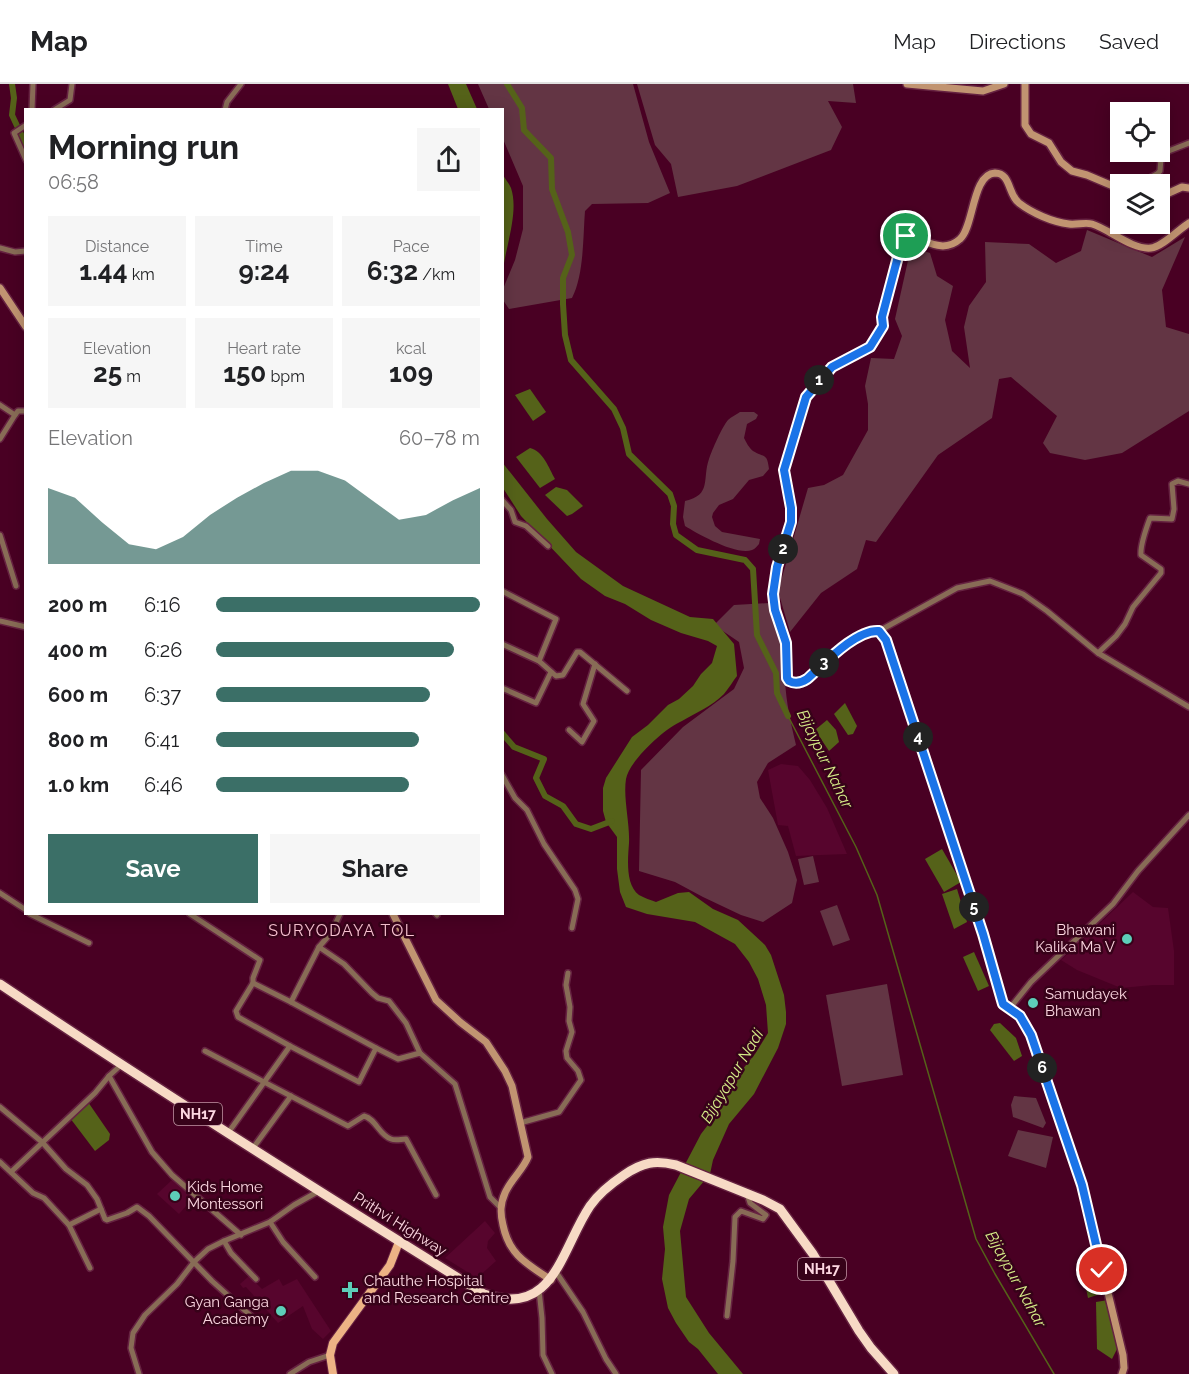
<!DOCTYPE html>
<meta charset="utf-8">
<style>
:root{--surface:#fff;--page:#f6f6f6;--text:#202124;--muted:#757577;--line:#e0e0e0;--accent:#3b6f67}
body{margin:0;font-family:Raleway,sans-serif;background:var(--page);color:var(--text);height:100vh;display:flex;flex-direction:column;font-size:22px;white-space:nowrap}
*{box-sizing:border-box;margin:0}
p{font-size:20px;color:var(--muted)}
.icon{flex:none;width:33px;height:33px;fill:none;stroke:currentColor;stroke-width:2;stroke-linecap:round;stroke-linejoin:round}
.map{position:relative;flex:1;overflow:hidden}
.drawer{position:absolute;left:24px;top:24px;width:480px;height:807px;display:flex;flex-direction:column;background:var(--surface);border-radius:0px;box-shadow:0 3px 15px #0003}
.drawer>*{flex:none}
.fabs{position:absolute;left:1110px;top:18px;display:grid;gap:12px}
.fabs a{display:grid;place-items:center;width:60px;height:60px;border-radius:0px;background:var(--surface);box-shadow:0 3px 15px #0003;font-size:30px}
.pin{position:absolute;display:grid;place-items:center;width:51px;height:51px;color:#fff;margin:-26px;border:3px solid #fff;border-radius:50%;box-shadow:0 2px 6px #0007}
.km{position:absolute;width:30px;height:30px;margin:-15px;border-radius:50%;background:#222;color:#fff;font-size:16px;line-height:30px;text-align:center}
.round{display:grid;place-items:center;flex:none;width:63px;height:63px;border-radius:0px;background:var(--page)}
.headline{display:flex;align-items:center;justify-content:space-between;height:102px;padding:0 24px}
h1{font-size:33px;font-weight:700;line-height:45px}
.metrics{display:grid;grid-template-columns:repeat(3,1fr);gap:9px;height:102px;padding:6px 24px}
.metrics div{display:grid;align-content:center;border-radius:0px;background:var(--page);text-align:center}
.metrics b{font-size:26px;font-weight:700}
.metrics small{font-size:16px;font-weight:400}
.metrics p{font-size:16px}
.chart{height:168px;padding:12px 24px}
.chart p{display:flex;justify-content:space-between}
.chart svg{width:100%;height:108px;margin-top:6px;fill:var(--accent);opacity:.7}
.button{display:flex;gap:12px;margin-top:auto;padding:12px 24px}
.button a{flex:1;height:69px;border-radius:0px;background:var(--accent);color:#fff;font-size:24px;font-weight:700;line-height:69px;text-align:center}
.button a+a{background:var(--page);color:var(--text)}
ul{padding:0 24px;list-style:none;font-size:20px}
li{display:grid;grid-template-columns:96px 72px 1fr;align-items:center;height:45px}
li i{height:15px;border-radius:8px;background:var(--accent)}
header{display:flex;align-items:center;gap:36px;box-sizing:border-box;height:84px;padding:0 30px;background:var(--surface);border-bottom:2px solid var(--line)}
header strong{font-size:28px}
nav{display:flex;gap:33px;margin-inline-start:auto;font-size:21px}
.map>svg:first-child{display:block}
.built{fill:#57052d}
.green{fill:#633544}
.water{fill:#556219}
.lines{fill:none;stroke-linecap:round;stroke-linejoin:round}
.stream{stroke:#556219;stroke-width:1.5}
.canal{stroke:#556219;stroke-width:6}
.street-casing{stroke:#662241;stroke-width:8}
.secondary-casing{stroke:#662241;stroke-width:10}
.primary-casing{stroke:#662241;stroke-width:10}
.highway-casing{stroke:#662241;stroke-width:12}
.street{stroke:#886c56;stroke-width:5}
.secondary{stroke:#c19471;stroke-width:7}
.primary{stroke:#edb385;stroke-width:8}
.highway{stroke:#f7dac5;stroke-width:9}
.route-casing{stroke:#fff;stroke-width:12}
.route{stroke:#1a73e8;stroke-width:8}
.poi-dot{fill:#5dceb9;stroke:#370219;stroke-width:2}
.labels{text-anchor:middle;dominant-baseline:central;stroke-width:5;stroke-linejoin:round;paint-order:stroke}
.shield{fill:#370219;stroke:#c197a5;stroke-width:1.5}
.shield-label{font-size:14px;font-weight:bold;fill:#fcd7e1}
.poi-label{font-size:15px;fill:#fcd7e1;stroke:#370219;text-anchor:start}
.street-label{font-size:15px;fill:#fcd7e1;stroke:#370219}
.water-label{font-size:16px;font-style:italic;fill:#d5ec88;stroke:#370219}
.neighbourhood-label{font-size:16px;letter-spacing:1.5px;fill:#fac4d3;stroke:#370219}
</style>
<header>
<strong>Map</strong>
<nav><a>Map</a><a>Directions</a><a>Saved</a></nav>
</header>
<div class="map">
<svg width="1189" height="1290" viewBox="0 0 1189 1290">
<rect width="100%" height="100%" fill="#490023"/>
<g class="built">
<polygon points="781,680 798,682 810,696 827,724 847,770 796,772 788,742 778,741 768,686"/>
<polygon points="1133,808 1153,823 1168,824 1174,867 1174,901 1153,901 1121,904 1077,886 1061,876"/>
<polygon points="173,1095 193,1114 179,1130 157,1110"/>
<polygon points="485,1137 495,1149 488,1157 487,1164 496,1177 477,1194 445,1174"/>
<polygon points="249,1192 262,1205 279,1195 283,1202 297,1195 331,1247 323,1255 312,1245 303,1222 278,1239 246,1203 243,1204 240,1200"/>
</g>
<g class="green">
<path d="M478 0H633L649 58 670 109 648 119 592 120 585 127C583 153 584 191 572 214L509 225 503 216V205L515 176 523 145V102L503 55 502 26 489 25Z"/>
<polygon points="637,0 853,0 856,19 828,17 842,43 831,66 737,102 678,113 671,80 655,61"/>
<polygon points="1087,146 1152,173 1185,153 1162,206 1166,243 1189,250 1189,327 1122,369 1085,376 1050,369 1043,359 1057,332 1011,293 999,295 992,334 938,371 876,458 866,456 857,485 821,509 790,548 778,507 808,404 824,401 843,391 868,346 868,320 865,302 871,274 894,275 902,252 895,235 911,163 930,169 937,192 953,202 945,236 952,267 970,284 964,243 969,222 986,198 985,158 1029,160 1056,179 1081,167"/>
<path d="M740 328H754L758 331 756 335 747 340 744 354C746 358 749 364 753 367 764 374 767 368 769 385L763 392 749 396 733 415 719 421 713 429 712 433 715 442 722 448 760 455 759 460C757 462 755 465 752 466 737 472 698 450 685 442L683 433 685 417C712 411 702 395 709 375 712 366 722 343 728 336 731 333 737 330 740 328Z"/>
<path d="M769 519C781 550 783 564 785 596 786 618 791 640 796 661L768 679 757 698 760 714 773 734 788 768 797 796 792 819 763 838 741 831 703 813 675 798 639 787 641 686 683 643 734 605 744 584 739 558 714 541 734 521Z"/>
<polygon points="813,772 819,798 804,801 798,775"/>
<polygon points="837,821 850,856 833,862 820,827"/>
<polygon points="887,900 903,991 842,1002 826,911"/>
<polygon points="1014,1012 1036,1014 1046,1039 1043,1044 1013,1033 1011,1021"/>
<polygon points="1018,1046 1053,1053 1046,1084 1008,1072"/>
</g>
<g class="water">
<polygon points="448,0 466,0 477,25 458,25"/>
<path d="M503 91C505 95 509 99 511 104 519 128 506 161 503 186Z"/>
<polygon points="530,305 546,328 533,337 515,311"/>
<path d="M530 364C543 367 549 384 555 395L540 404 516 373Z"/>
<path d="M502 378 547 435 576 468 623 502 690 533 713 535 734 560 737 592C733 597 729 604 724 610 712 622 696 629 682 637 665 644 629 677 626 695 623 714 630 739 629 759 628 774 625 801 639 811 644 814 651 816 656 818L678 809 689 808 713 825 738 836 765 861 771 871 784 911 786 928V940L778 964 754 1010 729 1040 713 1076 710 1090 689 1115 680 1147 686 1213 709 1249 743 1290H718L698 1265 689 1258 676 1239 668 1224 662 1195 665 1165 663 1143 669 1111 701 1050 714 1033 725 1007 755 970 768 949 766 921 758 895 749 878 735 860 695 838 647 830 626 823 620 808 617 785V753L606 738 603 727V704L606 694 632 653 648 641 668 621 679 615 693 602 701 590 712 579 717 562 708 557 681 549 651 536 625 520 605 512 581 495 521 432 503 404Z"/>
<polygon points="556,403 567,406 583,422 572,430 567,432 545,411"/>
<polygon points="845,619 857,642 853,650 848,651 834,630"/>
<polygon points="827,636 836,646 839,658 829,667 815,646"/>
<polygon points="942,765 961,798 944,808 925,775"/>
<polygon points="957,805 967,838 954,845 942,810"/>
<polygon points="974,868 989,902 978,907 963,873"/>
<polygon points="1000,939 1016,954 1022,972 1014,977 990,946 994,940"/>
<polygon points="88,1018 110,1050 109,1056 95,1067 70,1034"/>
<polygon points="1091,1178 1100,1210 1088,1214 1081,1179"/>
<polygon points="1108,1216 1117,1265 1112,1275 1097,1265 1096,1218"/>
</g>
<g class="lines">
<polyline class="stream" points="788,632 856,763 877,811 976,1155 995,1190 1054,1290"/>
<g class="canal">
<polyline points="12,0 14,14 12,31 26,61"/>
<polyline points="507,0 522,24 524,46 551,74 552,105 568,148 572,171 563,194 563,220 565,251 571,276 614,325 623,344 629,370 670,410 674,422 673,440 676,451 697,466 745,476 753,485 757,551 776,589 777,609 788,632"/>
<polyline points="502,649 514,663 544,675 536,694 545,712 563,722 576,740 591,745 612,737"/>
</g>
<defs>
<g id="street">
<polyline points="32,26 33,0"/>
<polyline points="54,26 70,16 72,0"/>
<polyline points="225,26 227,18 241,0"/>
<polyline points="26,41 14,49 26,76"/>
<polyline points="1138,100 1157,90 1160,87 1161,74 1166,68 1189,59"/>
<polyline points="0,164 15,168 26,167"/>
<polyline points="0,321 15,331 0,355"/>
<polyline points="15,331 18,327 26,327"/>
<polyline points="502,416 511,426 515,438 526,442 548,462"/>
<polyline points="0,451 16,502"/>
<polyline points="502,507 556,535 539,577"/>
<polyline points="0,537 26,543"/>
<polyline points="879,547 957,504 990,497 1023,510 1047,527 1098,569 1189,623"/>
<polyline points="502,560 539,577 556,592 563,591 577,568 580,568 627,607"/>
<path d="M1098 569 1116 552 1125 540 1133 523 1161 489V485L1141 471C1140 461 1146 445 1150 434L1172 435 1174 425 1172 400 1178 397 1189 400"/>
<polyline points="502,604 536,619 551,588"/>
<polyline points="569,646 582,658 594,637 583,620 595,580"/>
<polyline points="502,691 515,714 527,726 544,760 575,806 578,815 572,844"/>
<polyline points="0,809 26,826"/>
<polyline points="30,830 89,859"/>
<polyline points="190,830 260,876 253,894 253,899"/>
<polyline points="436,830 437,831"/>
<polyline points="319,863 344,880 372,909 378,914 389,917 406,939 420,969"/>
<polyline points="1010,924 1031,898 1113,820 1138,787 1189,731"/>
<polyline points="290,962 359,998 376,964 291,918"/>
<polyline points="376,964 398,975 420,969 455,1000 490,1113 500,1123"/>
<path d="M205 967 348 1042 364 1032C376 1035 379 1051 391 1055 396 1057 401 1055 406 1055L436 1111"/>
<polyline points="109,992 152,1068 172,1091 241,1151"/>
<polyline points="0,1023 42,1058 66,1085 87,1101 97,1115 105,1135 107,1136 127,1129 137,1123 149,1132 212,1197 251,1232"/>
<polyline points="520,1039 559,1028 581,996 578,987 567,974 566,967 572,948 569,937 570,923 566,901 568,889"/>
<polyline points="228,1049 290,962 238,933 236,927 253,899 291,918 319,863 331,849 340,830"/>
<polyline points="253,1064 291,1012"/>
<polyline points="0,1078 33,1109 44,1114 69,1141 90,1184"/>
<polyline points="11,1088 95,1009 109,992 121,981"/>
<polyline points="270,1138 283,1158 315,1193"/>
<polyline points="69,1141 101,1125"/>
<polyline points="224,1157 231,1169 256,1195"/>
<polyline points="556,1188 583,1228 606,1275 616,1290"/>
<polyline points="539,1206 542,1234 543,1271 552,1290"/>
<polyline points="727,1232 733,1177 735,1133 741,1127 763,1135 766,1131 750,1119 747,1110"/>
<polyline points="139,1290 131,1264 133,1249 145,1231 177,1200 194,1178 208,1165 224,1157 270,1138 294,1121 319,1107"/>
<polyline points="290,1290 309,1278 330,1271"/>
</g>
<g id="secondary">
<polyline points="907,0 983,7 1004,0"/>
<polyline points="1025,0 1025,41 1031,50 1049,59 1061,78 1072,87 1087,91 1120,105"/>
<polyline points="1160,113 1182,103 1189,104"/>
<polyline points="0,204 26,243"/>
<path d="M393 830 436 916 460 938 486 958 505 987 512 1002 528 1073C523 1086 511 1095 505 1109 500 1120 500 1129 503 1141 509 1171 527 1180 551 1196"/>
<path d="M1122 1290 1124 1284 1123 1271 1082 1101 1026 940 1020 932 1003 920 983 850 887 556 879 547C856 545 823 581 807 595L801 598 792 599 787 594 786 559 775 527 773 510 777 483 791 438V424L784 386 806 313 832 283 870 263 883 242 882 233 904 154C917 147 939 174 960 155 974 143 972 90 995 89 1011 89 1008 111 1019 119 1032 129 1052 138 1069 140 1077 141 1085 138 1092 140 1109 145 1132 166 1151 164 1162 163 1179 145 1189 139"/>
</g>
<polyline id="primary" points="333,1290 330,1271 333,1259 390,1181 399,1158"/>
<path id="highway" d="M0 900C159 1007 321 1109 484 1210 554 1235 561 1165 590 1122 599 1109 612 1099 624 1091 643 1078 655 1076 676 1081L763 1116 780 1125 813 1170 859 1247 871 1264 894 1290"/>
</defs>
<use href="#street" class="street-casing"/>
<use href="#secondary" class="secondary-casing"/>
<use href="#primary" class="primary-casing"/>
<use href="#highway" class="highway-casing"/>
<use href="#street" class="street"/>
<use href="#secondary" class="secondary"/>
<use href="#primary" class="primary"/>
<use href="#highway" class="highway"/>
</g>
<g class="lines">
<defs>
<path id="route" d="M906 152 900 165 882 233 883 242 870 263 832 283 806 313 784 386 791 424V438L777 483 773 510 775 526 786 559 787 594 789 597C795 600 801 599 807 595 823 581 856 545 879 547L886 556 983 850 1003 920 1020 932 1031 951 1082 1101 1102 1186"/>
</defs>
<use href="#route" class="route-casing"/>
<use href="#route" class="route"/>
</g>
<g class="poi-dot">
<circle cx="1127" cy="855" r="6"/>
<circle cx="1033" cy="919" r="6"/>
<circle cx="175" cy="1112" r="6"/>
<path d="M347 1197h6v6h6v6h-6v6h-6v-6h-6v-6h6z"/>
<circle cx="281" cy="1227" r="6"/>
</g>
<g class="labels">
<g class="shield">
<rect x="174" y="1019" width="48" height="22" rx="4.5"/>
<rect x="798" y="1174" width="48" height="22" rx="4.5"/>
</g>
<g class="shield-label">
<text x="198" y="1030">NH17</text>
<text x="822" y="1185">NH17</text>
</g>
<g class="poi-label">
<text x="1115" y="846" text-anchor="end">Bhawani<tspan x="1115" dy="17">Kalika Ma V</tspan></text>
<text x="1045" y="910">Samudayek<tspan x="1045" dy="17">Bhawan</tspan></text>
<text x="187" y="1103">Kids Home<tspan x="187" dy="17">Montessori</tspan></text>
<text x="364" y="1197">Chauthe Hospital<tspan x="364" dy="17">and Research Centre</tspan></text>
<text x="269" y="1218" text-anchor="end">Gyan Ganga<tspan x="269" dy="17">Academy</tspan></text>
</g>
<g class="street-label">
<text transform="translate(400 1140) rotate(32)">Prithvi Highway</text>
</g>
<g class="water-label">
<text transform="translate(825 675) rotate(64)">Bijaypur Nahar</text>
<text transform="translate(732 992) rotate(-59)">Bijayapur Nadi</text>
<text transform="translate(1016 1195) rotate(61)">Bijaypur Nahar</text>
</g>
<g class="neighbourhood-label">
<text x="342" y="846">SURYODAYA TOL</text>
</g>
</g>
</svg>
<div class="fabs">
<a><svg class="icon" aria-label="locate" viewBox="0 0 24 24"><circle cx="12" cy="12" r="6"/><path d="M12 2v4M12 18v4M2 12h4M18 12h4"/></svg></a>
<a><svg class="icon" aria-label="layers" viewBox="0 0 24 24"><path d="M12 4l9 5-9 5-9-5zM3 14l9 5 9-5"/></svg></a>
</div>
<div class="pin" style="left:906px;top:152px;background:#1e9e55"><svg class="icon" aria-label="arrive" viewBox="0 0 24 24"><path d="M6 21V4h12l-3 4 3 4H6"/></svg></div>
<div class="pin" style="left:1102px;top:1186px;background:#d93025"><svg class="icon" aria-label="check" viewBox="0 0 24 24"><path d="M5 12l5 5 9-10"/></svg></div>
<b class="km" style="left:819px;top:296px">1</b>
<b class="km" style="left:783px;top:465px">2</b>
<b class="km" style="left:824px;top:579px">3</b>
<b class="km" style="left:918px;top:653px">4</b>
<b class="km" style="left:974px;top:823px">5</b>
<b class="km" style="left:1042px;top:984px">6</b>
<section class="drawer">
<div class="headline"><div><h1>Morning run</h1><p>06:58</p></div><a class="round"><svg class="icon" aria-label="share" viewBox="0 0 24 24"><path d="M12 15V3M7 8l5-5 5 5M5 13v7h14v-7"/></svg></a></div>
<div class="metrics">
<div><p>Distance</p><b>1.44<small> km</small></b></div>
<div><p>Time</p><b>9:24</b></div>
<div><p>Pace</p><b>6:32<small> /km</small></b></div>
</div>
<div class="metrics">
<div><p>Elevation</p><b>25<small> m</small></b></div>
<div><p>Heart rate</p><b>150<small> bpm</small></b></div>
<div><p>kcal</p><b>109</b></div>
</div>
<div class="chart"><p><span>Elevation</span>60–78 m</p>
<svg viewBox="0 0 160 44" preserveAspectRatio="none"><path d="M0 44V13L10 17L20 27L30 36L40 38L50 33L60 24L70 17L80 11L90 6L100 6L110 10L120 18L130 26L140 24L150 18L160 13V44z"/></svg>
</div>
<ul>
<li><b>200 m</b>6:16<i style="width:100%"></i></li>
<li><b>400 m</b>6:26<i style="width:90%"></i></li>
<li><b>600 m</b>6:37<i style="width:81%"></i></li>
<li><b>800 m</b>6:41<i style="width:77%"></i></li>
<li><b>1.0 km</b>6:46<i style="width:73%"></i></li>
</ul>
<div class="button"><a>Save</a><a>Share</a></div>
</section>
</div>
